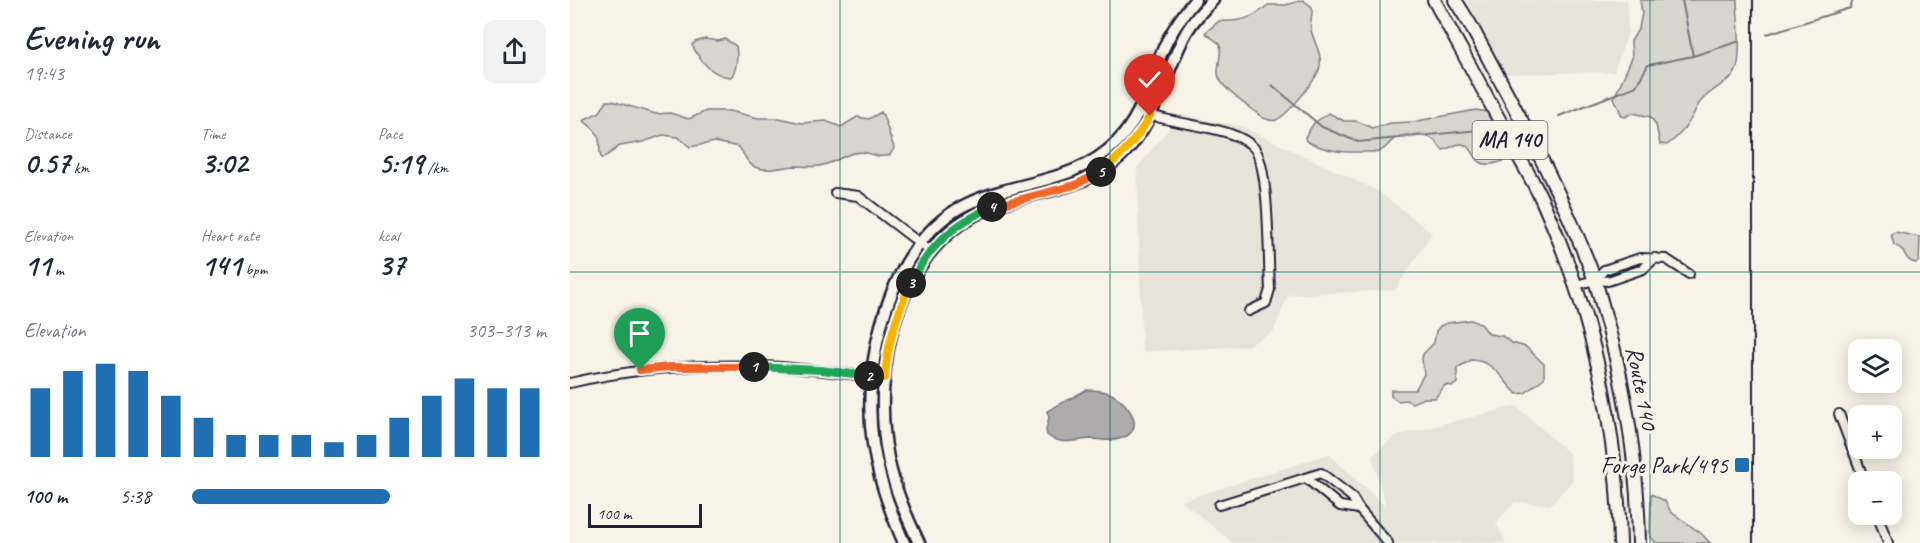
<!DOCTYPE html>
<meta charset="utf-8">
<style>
:root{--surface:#fff;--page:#f2f2f3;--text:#1f2937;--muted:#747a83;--accent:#1f6fb2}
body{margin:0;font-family:Caveat,sans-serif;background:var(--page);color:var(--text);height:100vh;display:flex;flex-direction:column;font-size:22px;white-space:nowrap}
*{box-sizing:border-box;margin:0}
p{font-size:20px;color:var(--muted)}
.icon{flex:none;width:33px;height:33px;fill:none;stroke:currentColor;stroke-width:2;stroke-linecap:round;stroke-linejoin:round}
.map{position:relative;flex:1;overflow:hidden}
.panel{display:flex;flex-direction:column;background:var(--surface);width:570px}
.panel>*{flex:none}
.fabs{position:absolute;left:1278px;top:339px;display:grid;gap:12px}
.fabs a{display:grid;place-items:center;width:54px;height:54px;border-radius:12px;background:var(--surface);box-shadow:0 3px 15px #0003;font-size:30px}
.scale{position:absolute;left:18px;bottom:15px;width:114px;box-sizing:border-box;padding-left:6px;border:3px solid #22223b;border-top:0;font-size:16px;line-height:21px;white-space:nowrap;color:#22223b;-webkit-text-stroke:4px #f7f3e8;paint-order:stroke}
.pin{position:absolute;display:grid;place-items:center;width:51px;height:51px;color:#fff;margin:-62px -26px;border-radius:50% 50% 50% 0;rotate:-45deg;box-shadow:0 0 6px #0007}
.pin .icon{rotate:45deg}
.km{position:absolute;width:30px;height:30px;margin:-15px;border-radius:50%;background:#222;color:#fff;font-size:16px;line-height:30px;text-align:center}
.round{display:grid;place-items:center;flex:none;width:63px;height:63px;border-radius:12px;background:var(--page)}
.overview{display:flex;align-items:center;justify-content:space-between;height:102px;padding:0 24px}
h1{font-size:33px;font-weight:600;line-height:45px}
.metrics{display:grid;grid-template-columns:repeat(3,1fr);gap:9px;height:102px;padding:6px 24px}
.metrics div{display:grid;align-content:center}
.metrics b{font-size:30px;font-weight:600}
.metrics small{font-size:16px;font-weight:400}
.metrics p{font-size:16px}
.chart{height:168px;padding:12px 24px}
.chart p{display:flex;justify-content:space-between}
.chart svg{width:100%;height:108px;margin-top:6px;stroke:var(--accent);stroke-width:6}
ul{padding:0 24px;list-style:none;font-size:20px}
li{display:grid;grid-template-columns:96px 72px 1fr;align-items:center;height:45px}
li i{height:15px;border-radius:8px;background:var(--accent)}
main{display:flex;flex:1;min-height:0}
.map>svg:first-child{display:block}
.built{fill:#e7e3db}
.green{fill:#d8d5cf;stroke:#7d7c85;stroke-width:1.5}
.water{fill:#aeabad;stroke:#76747f;stroke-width:1.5}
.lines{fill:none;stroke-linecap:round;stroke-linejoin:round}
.stream{stroke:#76747f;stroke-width:2}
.street-casing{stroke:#22223b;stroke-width:12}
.secondary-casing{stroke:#22223b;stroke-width:15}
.primary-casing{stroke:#22223b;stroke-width:16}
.street{stroke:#f7f3e8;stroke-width:8}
.secondary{stroke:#f7f3e8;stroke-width:10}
.primary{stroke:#f7f3e8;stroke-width:12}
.rail{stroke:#22223b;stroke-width:2}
.split-1-casing{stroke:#fff;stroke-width:12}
.split-2-casing{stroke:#fff;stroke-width:12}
.split-3-casing{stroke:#fff;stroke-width:12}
.split-4-casing{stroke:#fff;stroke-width:12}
.split-5-casing{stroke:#fff;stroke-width:12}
.split-6-casing{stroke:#fff;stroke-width:12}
.split-1{stroke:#f0652b;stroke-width:8}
.split-2{stroke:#22a559;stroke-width:8}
.split-3{stroke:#f5b400;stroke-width:8}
.split-4{stroke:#22a559;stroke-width:8}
.split-5{stroke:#f0652b;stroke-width:8}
.split-6{stroke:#f5b400;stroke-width:8}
.grid{fill:none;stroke:#0f766e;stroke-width:1.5;stroke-opacity:0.55}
.poi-dot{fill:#1f6fb2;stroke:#f7f3e8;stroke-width:2}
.labels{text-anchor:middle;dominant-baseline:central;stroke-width:6;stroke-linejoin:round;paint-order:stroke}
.shield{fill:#f7f3e8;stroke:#62616f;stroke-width:1.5}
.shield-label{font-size:22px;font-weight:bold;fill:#22223b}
.street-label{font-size:24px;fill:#22223b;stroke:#f7f3e8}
.poi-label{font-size:24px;fill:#22223b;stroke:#f7f3e8;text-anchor:end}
</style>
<main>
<section class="panel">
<div class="overview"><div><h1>Evening run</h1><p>19:43</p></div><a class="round"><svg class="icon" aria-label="share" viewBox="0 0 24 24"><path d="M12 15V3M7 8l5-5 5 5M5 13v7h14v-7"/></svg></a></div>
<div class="metrics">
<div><p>Distance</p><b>0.57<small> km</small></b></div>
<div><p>Time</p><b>3:02</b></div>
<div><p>Pace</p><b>5:19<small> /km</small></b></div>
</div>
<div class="metrics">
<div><p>Elevation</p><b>11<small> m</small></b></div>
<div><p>Heart rate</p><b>141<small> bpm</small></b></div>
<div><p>kcal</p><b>37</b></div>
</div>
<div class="chart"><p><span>Elevation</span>303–313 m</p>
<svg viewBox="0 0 160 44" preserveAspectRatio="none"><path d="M5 44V16M15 44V9M25 44V6M35 44V9M45 44V19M55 44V28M65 44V35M75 44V35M85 44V35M95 44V38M105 44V35M115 44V28M125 44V19M135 44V12M145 44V16M155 44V16"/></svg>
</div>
<ul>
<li><b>100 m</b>5:38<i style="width:56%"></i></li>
</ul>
</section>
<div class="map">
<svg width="1350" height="543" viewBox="0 0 1350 543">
<rect width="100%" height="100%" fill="#f7f3e8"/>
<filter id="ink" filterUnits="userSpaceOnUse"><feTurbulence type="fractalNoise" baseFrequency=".0167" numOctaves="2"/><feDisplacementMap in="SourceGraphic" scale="12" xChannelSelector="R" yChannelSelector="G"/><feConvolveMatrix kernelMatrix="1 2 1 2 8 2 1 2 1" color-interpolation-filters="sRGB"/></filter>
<g filter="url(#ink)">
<g class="built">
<polygon points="897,0 1057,0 1058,33 1044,72 936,74"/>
<polygon points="610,115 671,126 808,191 862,233 825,290 718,295 704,331 677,346 572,352 567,168"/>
<polygon points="946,406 999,453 1003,480 980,505 945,502 926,523 936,543 663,543 611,501 759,454 816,507 802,456 825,436"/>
</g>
<g class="green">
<path d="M733 0 742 7C743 15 739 23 741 30 744 42 752 54 750 66 749 77 717 116 706 120 702 122 697 119 693 118 681 108 647 87 648 72 648 63 652 53 650 44L635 33 649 21C670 22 682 19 698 5H716Z"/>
<path d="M1070 0H1167C1167 17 1175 67 1161 78 1151 86 1140 91 1131 101 1127 105 1125 112 1122 117 1116 128 1107 138 1097 145L1090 144 1086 125 1081 117 1063 113 1055 117 1052 116 1044 98 1062 58 1061 41 1069 28 1072 13Z"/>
<path d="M135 39 148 41 155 39 166 46C168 55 167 70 161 77 142 76 130 61 122 45L125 42Z"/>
<path d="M37 101H42L86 114 100 113 119 119 136 111H160L188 118H209L231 123 256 121 271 127 287 117 299 119 311 112 313 115 324 148 320 155C303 160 300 149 284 153 273 155 264 163 253 165 244 168 234 166 225 166 211 167 196 173 183 166 176 162 174 153 169 147L145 142 120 147 108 137 93 135 73 142 50 146 32 159C28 153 31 147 29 139 27 129 19 126 13 120L30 112Z"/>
<path d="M906 110 917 112 927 133 925 136 926 141 935 149 936 154 933 161C899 173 910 148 892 144 886 143 879 149 873 150 869 148 868 143 864 140 855 133 831 133 823 140 817 145 815 150 808 152 780 152 762 154 736 141L735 137 744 123 759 113 774 121H787L802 128 821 123 842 122Z"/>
<path d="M1325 232 1350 237 1349 261 1346 263C1336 261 1337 256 1332 250 1330 247 1327 247 1324 245L1321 234Z"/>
<path d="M901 320 911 324 919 334 932 336 942 343 956 347 974 364V378L955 393 947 394C933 381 924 360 901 360L887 368V383L883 386 875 385 865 398H854L842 403 836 400 828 401 821 396V390H845L854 374 852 359 853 354 864 343 866 331 870 326 877 323Z"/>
<polygon points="1081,494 1095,501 1101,512 1132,534 1140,543 1086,543 1080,536"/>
</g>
<path class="water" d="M516 390C523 390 532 390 539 393 557 400 580 431 549 439 540 442 531 439 521 439 505 440 490 446 477 435L476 430 479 417 477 411Z"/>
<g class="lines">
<g class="stream">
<polyline points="1112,0 1123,56"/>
<polyline points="1197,34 1280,8 1283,0"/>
<polyline points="702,85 752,127 788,142 919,129"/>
<polyline points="989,116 1066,86 1078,65 1123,56 1170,41"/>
</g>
<defs>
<g id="street">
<path d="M569 111C598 123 629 124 658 133 667 136 679 141 685 149 700 172 698 258 700 289L696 303 679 311"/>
<polyline points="265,193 288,196 360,251"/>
<polyline points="1025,280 1034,270 1070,258 1096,259 1119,274"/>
<polyline points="1006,285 1025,280 1038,281 1073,269 1085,258"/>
<path d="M0 383C64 368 130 364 196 366 233 368 269 373 306 377"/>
<polyline points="1269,414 1295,482"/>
<polyline points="736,478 770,506 789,509"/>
<polyline points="649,505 751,473 782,497 789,509 818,543"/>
<polyline points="1307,514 1318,543"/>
</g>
<g id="secondary">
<path d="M334 543C320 511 308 478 303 444 291 365 319 241 397 204 447 180 506 184 547 142 575 114 580 75 597 41 605 26 614 13 625 0"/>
<path d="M349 543C336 515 324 488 318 458 301 371 325 253 411 212 460 188 508 196 552 155 583 125 593 81 611 43 618 26 630 13 643 0"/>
</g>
<g id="primary">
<path d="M864 0C890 48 917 96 942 144 952 163 963 181 972 200 1021 308 1047 425 1050 543"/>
<path d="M885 0 900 24C944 107 991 189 1024 278 1030 294 1033 310 1038 326 1057 397 1068 470 1069 543"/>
</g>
</defs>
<use href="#street" class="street-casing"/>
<use href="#secondary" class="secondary-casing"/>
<use href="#primary" class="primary-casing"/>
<use href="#street" class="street"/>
<use href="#secondary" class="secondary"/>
<use href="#primary" class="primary"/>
<polyline class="rail" points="1183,543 1183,0"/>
</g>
</g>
<g class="lines" filter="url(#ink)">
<defs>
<polyline id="split-1" points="70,370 99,367 184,367"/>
<polyline id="split-2" points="184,367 251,370 299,376"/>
<path id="split-3" d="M299 376 315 378C317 344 327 313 341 283"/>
<path id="split-4" d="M341 283C358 247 386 222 422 207"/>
<polyline id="split-5" points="422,207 505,185 531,172"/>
<path id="split-6" d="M531 172C552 156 567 139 580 116"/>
</defs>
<use href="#split-1" class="split-1-casing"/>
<use href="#split-2" class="split-2-casing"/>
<use href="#split-3" class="split-3-casing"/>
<use href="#split-4" class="split-4-casing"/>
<use href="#split-5" class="split-5-casing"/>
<use href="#split-6" class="split-6-casing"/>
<use href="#split-1" class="split-1"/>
<use href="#split-2" class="split-2"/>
<use href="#split-3" class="split-3"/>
<use href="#split-4" class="split-4"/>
<use href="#split-5" class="split-5"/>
<use href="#split-6" class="split-6"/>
</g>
<path class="grid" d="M270 0V543M540 0V543M810 0V543M1080 0V543M0 272H1350"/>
<rect class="poi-dot" x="1164" y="457" width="16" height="16" rx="3"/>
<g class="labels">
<rect class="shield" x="902.5" y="121" width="75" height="38" rx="4.5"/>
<g class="shield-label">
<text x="940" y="140">MA 140</text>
</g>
<g class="street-label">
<text transform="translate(1072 388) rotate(79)">Route 140</text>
</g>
<g class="poi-label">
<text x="1158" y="465">Forge Park/495</text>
</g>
</g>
</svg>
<div class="fabs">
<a><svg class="icon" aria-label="layers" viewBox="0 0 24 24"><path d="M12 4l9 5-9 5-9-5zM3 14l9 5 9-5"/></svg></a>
<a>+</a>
<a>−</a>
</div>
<div class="scale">100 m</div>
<div class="pin" style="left:70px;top:370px;background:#1e9e55"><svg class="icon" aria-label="arrive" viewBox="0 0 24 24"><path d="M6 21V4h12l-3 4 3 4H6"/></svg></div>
<div class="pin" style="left:580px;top:116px;background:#d93025"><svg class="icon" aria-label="check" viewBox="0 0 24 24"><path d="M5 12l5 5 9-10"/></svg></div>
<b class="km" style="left:184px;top:367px">1</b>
<b class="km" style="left:299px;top:376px">2</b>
<b class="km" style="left:341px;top:283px">3</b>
<b class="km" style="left:422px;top:207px">4</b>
<b class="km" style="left:531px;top:172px">5</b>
</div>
</main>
